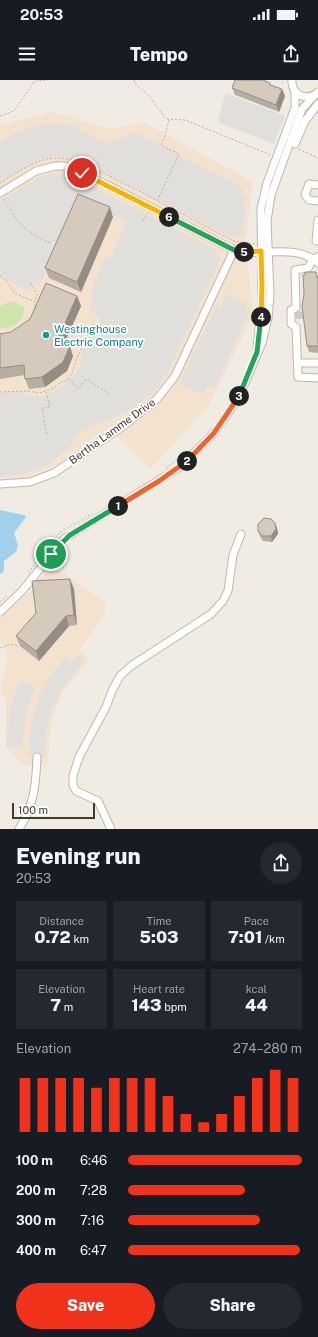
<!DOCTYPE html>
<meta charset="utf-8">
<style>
:root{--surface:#171b24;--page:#242831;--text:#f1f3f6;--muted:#9ea1a6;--accent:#f1321a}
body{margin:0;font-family:"Public Sans",sans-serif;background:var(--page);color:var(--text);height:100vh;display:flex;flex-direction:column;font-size:15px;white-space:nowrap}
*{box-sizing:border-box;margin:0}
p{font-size:13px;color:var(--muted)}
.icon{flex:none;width:22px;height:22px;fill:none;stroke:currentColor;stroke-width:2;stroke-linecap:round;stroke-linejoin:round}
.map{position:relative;height:749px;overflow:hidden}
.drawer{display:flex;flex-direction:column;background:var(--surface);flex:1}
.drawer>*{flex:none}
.scale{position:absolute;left:12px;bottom:10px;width:83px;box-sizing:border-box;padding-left:4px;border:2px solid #423c33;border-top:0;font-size:11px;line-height:14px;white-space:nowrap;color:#423c33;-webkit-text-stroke:3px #fff;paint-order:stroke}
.pin{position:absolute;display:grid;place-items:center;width:34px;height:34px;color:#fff;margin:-17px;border:2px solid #fff;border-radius:50%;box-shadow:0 1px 4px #0007}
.km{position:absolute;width:20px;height:20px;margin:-10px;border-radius:50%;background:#222;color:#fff;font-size:11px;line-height:20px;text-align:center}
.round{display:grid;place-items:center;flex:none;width:42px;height:42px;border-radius:21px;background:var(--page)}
.head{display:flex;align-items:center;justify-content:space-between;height:68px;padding:0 16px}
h1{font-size:22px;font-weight:800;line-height:30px}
.figures{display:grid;grid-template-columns:repeat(3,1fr);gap:6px;height:68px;padding:4px 16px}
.figures div{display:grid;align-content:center;border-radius:0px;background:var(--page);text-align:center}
.figures b{font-size:17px;font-weight:800}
.figures small{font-size:11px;font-weight:400}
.figures p{font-size:11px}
.chart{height:112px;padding:8px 16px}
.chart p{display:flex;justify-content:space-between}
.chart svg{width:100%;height:72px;margin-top:4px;stroke:var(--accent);stroke-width:6}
.button{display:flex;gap:8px;margin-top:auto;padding:8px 16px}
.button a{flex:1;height:46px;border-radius:24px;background:var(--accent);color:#fff;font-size:16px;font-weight:800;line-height:46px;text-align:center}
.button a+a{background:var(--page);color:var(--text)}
ul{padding:0 16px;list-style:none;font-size:13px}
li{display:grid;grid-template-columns:64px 48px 1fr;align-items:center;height:30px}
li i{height:10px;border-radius:5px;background:var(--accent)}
.status{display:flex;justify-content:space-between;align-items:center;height:28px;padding:0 20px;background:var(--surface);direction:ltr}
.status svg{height:11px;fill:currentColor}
header{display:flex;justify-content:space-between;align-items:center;height:52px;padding:0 16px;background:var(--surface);font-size:18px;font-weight:800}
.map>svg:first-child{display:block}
.commercial{fill:#f3e2ce}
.green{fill:#cde4ad}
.parking{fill:#e1dfdb}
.water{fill:#a0d0ec}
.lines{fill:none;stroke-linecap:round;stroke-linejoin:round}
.minor-tunnel{stroke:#cec9c0;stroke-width:7;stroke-dasharray:7 3.5;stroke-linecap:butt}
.minor-casing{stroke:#beb6a9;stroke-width:9}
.path{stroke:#bdae98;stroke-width:1;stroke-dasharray:2 2;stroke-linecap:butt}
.minor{stroke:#fff;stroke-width:7}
.wall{fill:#b7aea2}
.shaded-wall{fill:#958d84}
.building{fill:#d5cabc;stroke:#958d84}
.split-1-casing{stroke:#fff;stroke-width:8}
.split-2-casing{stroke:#fff;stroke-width:8}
.split-3-casing{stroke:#fff;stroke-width:8}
.split-4-casing{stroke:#fff;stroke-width:8}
.split-5-casing{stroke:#fff;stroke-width:8}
.split-6-casing{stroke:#fff;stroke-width:8}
.split-7-casing{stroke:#fff;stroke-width:8}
.split-1{stroke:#22a559;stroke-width:5}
.split-2{stroke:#f0652b;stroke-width:5}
.split-3{stroke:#f0652b;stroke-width:5}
.split-4{stroke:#22a559;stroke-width:5}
.split-5{stroke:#f5b400;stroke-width:5}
.split-6{stroke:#22a559;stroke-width:5}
.split-7{stroke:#f5b400;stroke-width:5}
.culture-dot{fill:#0f9aa8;stroke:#fff;stroke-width:1.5}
.labels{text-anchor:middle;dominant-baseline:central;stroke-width:3.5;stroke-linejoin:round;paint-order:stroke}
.culture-label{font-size:11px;fill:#0d838f;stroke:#fff;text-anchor:start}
.street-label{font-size:11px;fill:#423c33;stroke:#fff}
</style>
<div class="status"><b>20:53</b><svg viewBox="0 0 49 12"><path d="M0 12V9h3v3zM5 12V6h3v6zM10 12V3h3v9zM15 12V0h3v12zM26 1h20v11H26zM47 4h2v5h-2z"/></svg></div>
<header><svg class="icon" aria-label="menu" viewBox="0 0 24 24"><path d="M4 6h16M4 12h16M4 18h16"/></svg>Tempo<svg class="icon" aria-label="share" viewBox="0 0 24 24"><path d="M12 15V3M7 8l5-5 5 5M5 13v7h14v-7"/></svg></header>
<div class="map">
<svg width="318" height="749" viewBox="0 0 318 749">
<rect width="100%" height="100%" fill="#f1ece3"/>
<g class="commercial">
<polygon points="52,32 110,49 144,42 253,102 246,160 253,235 208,327 150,389 108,348 58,384 26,398 0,398 0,45"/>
<polygon points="51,485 107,523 104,535 79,571 89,580 62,613 52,638 47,685 25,686 11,674 6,667 6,623 0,607 6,587 7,572 0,560 0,537 26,516"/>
</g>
<path class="green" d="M13 222 24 227C25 242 12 248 0 248V227L6 223Z"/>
<g class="parking">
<polygon points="225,13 285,36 274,64 220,43 218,40"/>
<polygon points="55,43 78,46 77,50 110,64 134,52 231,101 241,108 248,120 244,122 245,138 242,148 245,152 235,157 227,155 72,78 58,76 41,79 0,102 0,62 17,52 33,46"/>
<polygon points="50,94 61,94 85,103 218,171 217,176 221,178 168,292 156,310 129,331 81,351 70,366 48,385 24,394 0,396 0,313 22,312 24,316 41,316 51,313 64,305 77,291 83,277 80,275 93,247 96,248 100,243 99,238 90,229 90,224 93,214 90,213 106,177 110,179 127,142 78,119 40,204 36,202 30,206 28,211 5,199 0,195 0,121 37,98"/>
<polygon points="226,214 247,224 245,229 249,232 214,309 210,306 202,313 194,311 179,304 216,226 220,228"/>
<polygon points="78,575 84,580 61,610 50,633 46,652 45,677 29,676 31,645 38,618 48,599 65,578 71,583"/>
<polygon points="21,600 35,607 26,631 22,668 6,667 10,628"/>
</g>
<polygon class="water" points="0,430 24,435 26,437 14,453 18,465 16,472 4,481 4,491 0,494"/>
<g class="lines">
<polyline class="minor-tunnel" points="299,232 300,241"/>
<defs>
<g id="minor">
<path d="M292 0C291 15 307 22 318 12"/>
<polyline points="295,64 305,41 318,24"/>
<polyline points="318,105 309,104 305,115 309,120 318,121"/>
<path d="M0 113 36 91 55 86H65L103 103 234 170C262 178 293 162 318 183"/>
<polyline points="318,140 316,161 318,161"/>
<polyline points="317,177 313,179 308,188 295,190 296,228 291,230 291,244 296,247 298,297 318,298"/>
<polyline points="257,268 262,221 261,128 267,103 295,28 295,11"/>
<polyline points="298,283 318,283"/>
<polyline points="0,404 30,402 54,393 126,344 157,319 175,296 234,170"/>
<polyline points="0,532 22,511 64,459 180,387 214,353 233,326 246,301 262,263 268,238 270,215 267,141 271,115 302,29 314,16"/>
<path d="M19 749C34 726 36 704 37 677"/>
<polyline points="111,749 98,721 76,711 73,705 73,696 79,677 106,627 112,611 120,596 131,586 211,534 223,521 228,511 233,475 241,454"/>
</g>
</defs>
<use href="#minor" class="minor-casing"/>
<g class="path">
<polyline points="134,0 136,5 150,17 166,39 185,40 271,75"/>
<polyline points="282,4 283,2"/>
<polyline points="0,36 14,31 35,1 48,0"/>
<polyline points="169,40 165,56 161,65 179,74 157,121 234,161 255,164"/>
<polyline points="299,69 318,78"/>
<path d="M0 103C51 70 59 71 113 98 127 106 144 112 157 121"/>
<polyline points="81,110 85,103"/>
<path d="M3 119C18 143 24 152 51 163"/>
<polyline points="143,141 148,132"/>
<polyline points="0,196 8,202 14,213 35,222 35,228"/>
<polyline points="31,203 37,215 35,221"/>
<polyline points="69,299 79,309 86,299 110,314"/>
<polyline points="0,312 28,311 40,313 54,308 59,303 66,301 72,293 77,278 93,244 103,248"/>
<polyline points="46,312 50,327 42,328 47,356"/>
<polyline points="166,388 178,379"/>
<polyline points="28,493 59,453 92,434"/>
<polyline points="0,522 7,516"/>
<polyline points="0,568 11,564 18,566"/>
</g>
<use href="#minor" class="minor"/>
</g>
<g class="wall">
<polygon points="270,3 271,5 282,9 285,16 279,32 235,15 232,8"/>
<polygon points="113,137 81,212 49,198 45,188"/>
<polygon points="305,195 318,196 318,273 309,272 307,266 304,214"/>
<polygon points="77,216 81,226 64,264 73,276 67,291 45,307 29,309 25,299 25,295 0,299 0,254 11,252"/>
<polygon points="275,443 277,448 278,454 272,462 263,461 260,456 258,451"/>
<polygon points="74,509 77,545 69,546 39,581 20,566 16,556"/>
</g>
<g class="shaded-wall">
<polygon points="282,9 285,16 279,32 276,25"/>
<polygon points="110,127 113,137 81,212 77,202"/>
<polygon points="77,216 81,226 61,271 57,261"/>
<polygon points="70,266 73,276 67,291 45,307 42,297"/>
<polygon points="275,443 277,448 278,454 272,462 271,456"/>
<polygon points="70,499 74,509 77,545 74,535"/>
<polygon points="66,536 69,546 39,581 36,571"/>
</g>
<g class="building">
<polygon points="235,0 263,0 270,3 270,5 282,9 276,25 232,8"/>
<polygon points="78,114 110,127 77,202 45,188"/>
<polygon points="305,192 316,192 317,198 318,199 318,266 307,266 302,226 304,214 303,195 305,195"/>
<polygon points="46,203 77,216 57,261 70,266 63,282 42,297 25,299 24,285 0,288 0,254 11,252 30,239"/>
<polygon points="264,438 271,439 275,443 276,449 271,456 262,456 258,451 258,444"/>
<polygon points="70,499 74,535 66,536 36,571 16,556 36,533 32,501"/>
</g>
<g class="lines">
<defs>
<polyline id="split-1" points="51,474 70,455 118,426"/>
<polyline id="split-2" points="118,426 159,401 187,381"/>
<polyline id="split-3" points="187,381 214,353 239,316"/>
<polyline id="split-4" points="239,316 257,272 261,237"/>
<polyline id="split-5" points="244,172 261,171 262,206 261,237"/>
<polyline id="split-6" points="169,137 234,170 244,172"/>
<polyline id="split-7" points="82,93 169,137"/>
</defs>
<use href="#split-1" class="split-1-casing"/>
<use href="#split-2" class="split-2-casing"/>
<use href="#split-3" class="split-3-casing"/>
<use href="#split-4" class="split-4-casing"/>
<use href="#split-5" class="split-5-casing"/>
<use href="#split-6" class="split-6-casing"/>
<use href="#split-7" class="split-7-casing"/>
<use href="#split-1" class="split-1"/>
<use href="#split-2" class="split-2"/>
<use href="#split-3" class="split-3"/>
<use href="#split-4" class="split-4"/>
<use href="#split-5" class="split-5"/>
<use href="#split-6" class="split-6"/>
<use href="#split-7" class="split-7"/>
</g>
<circle class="culture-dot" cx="46" cy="255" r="4"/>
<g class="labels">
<g class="culture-label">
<text x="54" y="249">Westinghouse<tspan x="54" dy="13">Electric Company</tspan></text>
</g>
<g class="street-label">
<text transform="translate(112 351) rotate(-36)">Bertha Lamme Drive</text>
</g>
</g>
</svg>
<div class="scale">100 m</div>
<div class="pin" style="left:51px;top:474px;background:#1e9e55"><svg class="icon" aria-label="arrive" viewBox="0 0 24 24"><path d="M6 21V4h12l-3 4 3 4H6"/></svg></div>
<div class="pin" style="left:82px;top:93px;background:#d93025"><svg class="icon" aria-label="check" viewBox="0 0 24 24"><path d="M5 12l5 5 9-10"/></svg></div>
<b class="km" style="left:118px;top:426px">1</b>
<b class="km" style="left:187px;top:381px">2</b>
<b class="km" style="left:239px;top:316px">3</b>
<b class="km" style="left:261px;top:237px">4</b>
<b class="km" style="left:244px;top:172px">5</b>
<b class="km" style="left:169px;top:137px">6</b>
</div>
<section class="drawer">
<div class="head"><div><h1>Evening run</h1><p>20:53</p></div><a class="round"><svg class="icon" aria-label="share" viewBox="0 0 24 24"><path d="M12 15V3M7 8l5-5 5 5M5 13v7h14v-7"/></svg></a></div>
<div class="figures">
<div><p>Distance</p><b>0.72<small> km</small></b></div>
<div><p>Time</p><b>5:03</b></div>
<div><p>Pace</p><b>7:01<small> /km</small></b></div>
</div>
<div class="figures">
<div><p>Elevation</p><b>7<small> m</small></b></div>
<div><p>Heart rate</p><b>143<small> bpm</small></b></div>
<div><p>kcal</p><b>44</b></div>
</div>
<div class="chart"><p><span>Elevation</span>274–280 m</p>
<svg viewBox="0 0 160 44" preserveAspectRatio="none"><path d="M5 44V11M15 44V11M25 44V11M35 44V11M45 44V17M55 44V11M65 44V11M75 44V11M85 44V22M95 44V33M105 44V38M115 44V33M125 44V22M135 44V11M145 44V6M155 44V11"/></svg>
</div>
<ul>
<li><b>100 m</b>6:46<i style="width:100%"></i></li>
<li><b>200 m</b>7:28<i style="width:67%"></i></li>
<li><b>300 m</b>7:16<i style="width:76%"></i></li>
<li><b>400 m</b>6:47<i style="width:99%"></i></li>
</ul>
<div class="button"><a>Save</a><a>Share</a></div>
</section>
